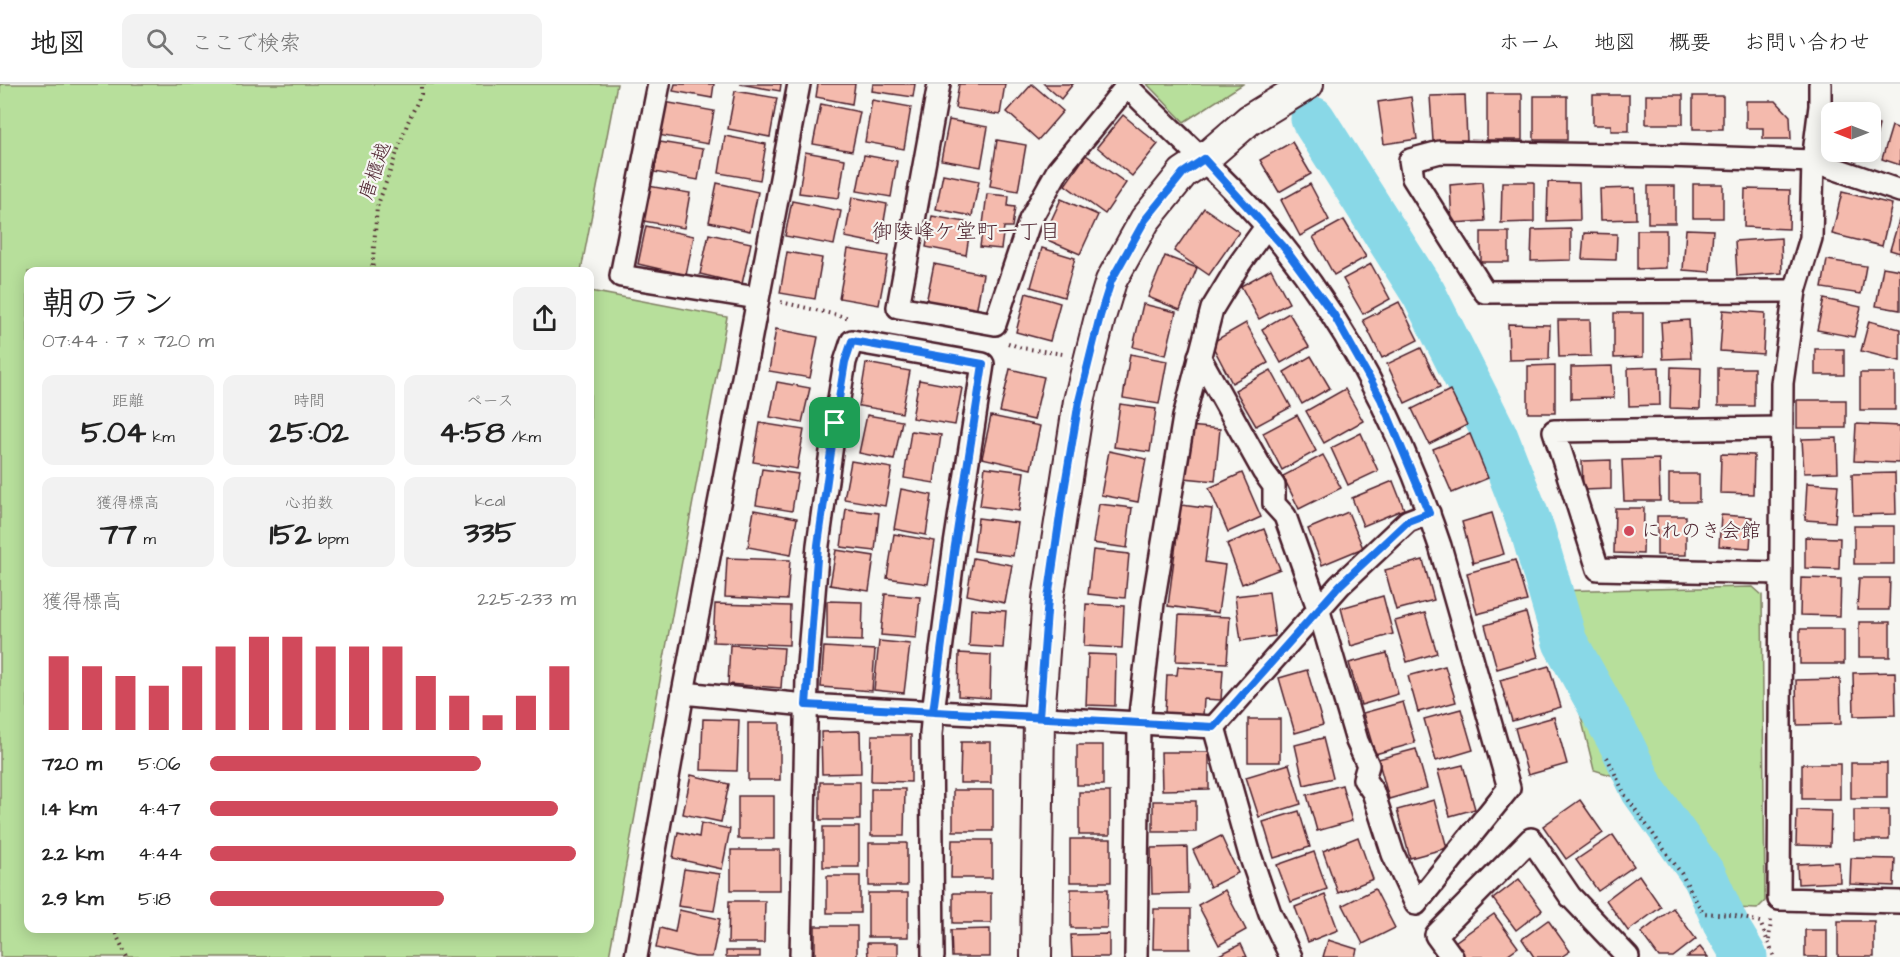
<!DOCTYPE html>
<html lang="ja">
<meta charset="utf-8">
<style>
:root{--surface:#fff;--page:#f2f2f2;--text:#222;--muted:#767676;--line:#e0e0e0;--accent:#d1495b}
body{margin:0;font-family:"Architects Daughter","Klee One",sans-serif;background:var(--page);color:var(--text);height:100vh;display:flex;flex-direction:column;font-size:22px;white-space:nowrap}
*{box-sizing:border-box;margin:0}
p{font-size:20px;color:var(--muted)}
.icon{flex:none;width:33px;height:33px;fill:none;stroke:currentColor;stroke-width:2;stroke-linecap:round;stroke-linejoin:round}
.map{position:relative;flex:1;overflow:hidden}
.panel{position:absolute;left:24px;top:183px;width:570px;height:666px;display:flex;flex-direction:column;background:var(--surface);border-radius:12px;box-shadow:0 3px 15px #0003}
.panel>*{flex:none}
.needle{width:39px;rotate:270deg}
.controls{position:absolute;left:1821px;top:18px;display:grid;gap:12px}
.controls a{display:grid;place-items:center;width:60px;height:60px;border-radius:12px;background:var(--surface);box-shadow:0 3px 15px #0003;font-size:30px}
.pin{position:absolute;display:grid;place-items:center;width:51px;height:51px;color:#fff;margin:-26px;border-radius:12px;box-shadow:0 3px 9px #0006}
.round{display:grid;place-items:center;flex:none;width:63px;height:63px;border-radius:12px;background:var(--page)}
.summary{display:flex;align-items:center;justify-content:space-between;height:102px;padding:0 18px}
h1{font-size:33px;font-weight:700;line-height:45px}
.metrics{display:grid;grid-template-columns:repeat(3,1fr);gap:9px;height:102px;padding:6px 18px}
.metrics div{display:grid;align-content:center;border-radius:12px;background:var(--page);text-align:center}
.metrics b{font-size:30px;font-weight:700}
.metrics small{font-size:16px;font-weight:400}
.metrics p{font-size:16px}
.chart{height:168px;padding:12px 18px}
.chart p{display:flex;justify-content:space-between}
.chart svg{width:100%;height:108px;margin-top:6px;stroke:var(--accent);stroke-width:6}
ul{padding:0 18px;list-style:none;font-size:20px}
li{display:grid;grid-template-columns:96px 72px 1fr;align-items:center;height:45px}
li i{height:15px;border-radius:8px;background:var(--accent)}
header{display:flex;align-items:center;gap:36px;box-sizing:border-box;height:84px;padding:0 30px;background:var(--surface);border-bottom:2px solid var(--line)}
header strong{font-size:28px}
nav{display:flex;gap:33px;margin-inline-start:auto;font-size:21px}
.search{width:420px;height:54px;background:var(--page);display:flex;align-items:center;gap:15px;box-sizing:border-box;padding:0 21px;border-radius:12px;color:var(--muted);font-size:22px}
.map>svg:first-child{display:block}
.green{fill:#b7df9b;stroke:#807f63;stroke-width:1.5}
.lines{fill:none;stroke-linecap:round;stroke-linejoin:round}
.river{stroke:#89d8e7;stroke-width:45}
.building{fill:#f4baad;stroke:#4a1f2b;stroke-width:1.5}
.street-casing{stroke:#4a1f2b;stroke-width:26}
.secondary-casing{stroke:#4a1f2b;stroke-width:34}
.path{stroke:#4a1f2b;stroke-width:4;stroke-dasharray:1.5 4.5;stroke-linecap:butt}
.street{stroke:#f6f6f2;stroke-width:21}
.secondary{stroke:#f6f6f2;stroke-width:30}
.route-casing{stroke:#fff;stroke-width:12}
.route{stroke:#1a73e8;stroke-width:8}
.poi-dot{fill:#d1495b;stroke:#f6f6f2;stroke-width:2}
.labels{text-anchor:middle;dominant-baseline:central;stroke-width:4.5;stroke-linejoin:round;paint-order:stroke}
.street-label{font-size:20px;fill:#4a1f2b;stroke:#f6f6f2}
.poi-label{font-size:20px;fill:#4a1f2b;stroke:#f6f6f2;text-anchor:start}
.neighbourhood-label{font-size:21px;fill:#4a1f2b;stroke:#f6f6f2}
</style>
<header>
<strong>地図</strong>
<div class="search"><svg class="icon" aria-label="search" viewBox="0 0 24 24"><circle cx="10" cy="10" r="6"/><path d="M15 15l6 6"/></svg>ここで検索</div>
<nav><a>ホーム</a><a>地図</a><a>概要</a><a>お問い合わせ</a></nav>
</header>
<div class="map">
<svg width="1900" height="873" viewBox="0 0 1900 873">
<rect width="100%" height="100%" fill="#f6f6f2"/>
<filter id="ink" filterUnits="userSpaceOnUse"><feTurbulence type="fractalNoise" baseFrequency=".0167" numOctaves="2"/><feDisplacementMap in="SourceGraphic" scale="12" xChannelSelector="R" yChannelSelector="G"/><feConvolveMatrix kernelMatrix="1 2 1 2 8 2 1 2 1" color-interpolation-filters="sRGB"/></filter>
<g filter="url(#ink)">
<g class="green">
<polygon points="0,0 617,0 581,187 28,188 28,844 590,844 590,207 727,233 609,873 0,873"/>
<polygon points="1147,0 1243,0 1184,38"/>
<polygon points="1753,503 1762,511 1765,817 1757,825 1712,823 1702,812 1627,696 1594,686 1555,527 1542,507"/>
</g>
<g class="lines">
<polyline class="river" points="1313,35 1424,210 1495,351 1533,448 1565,558 1621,659 1643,706 1705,793 1727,843 1745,873"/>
</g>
<g class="building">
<polygon points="675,0 714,0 712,14 673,7"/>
<polygon points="740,0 781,0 780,7"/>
<polygon points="818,0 855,0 852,20 816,13"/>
<polygon points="873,0 915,0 913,13 872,7"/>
<polygon points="959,0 1005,0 1000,31 955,24"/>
<polygon points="1032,0 1063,27 1038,56 1007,28"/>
<polygon points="1044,0 1073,0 1061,15"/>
<polygon points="735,7 777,14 770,53 728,45"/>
<rect x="1487" y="10" width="35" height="46"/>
<polygon points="1465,11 1467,56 1433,57 1430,12"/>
<polygon points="1593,11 1629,11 1629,47 1611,47 1611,41 1593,41"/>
<rect x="1646" y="11" width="37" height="29"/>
<rect x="1534" y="12" width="33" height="44"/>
<rect x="1693" y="12" width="30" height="33"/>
<polygon points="1411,13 1417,55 1384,60 1378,18"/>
<polygon points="872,16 911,23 904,65 865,58"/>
<polygon points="1746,17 1776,17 1790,32 1791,55 1763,55 1763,44 1746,44"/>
<polygon points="664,18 714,27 708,60 658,51"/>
<polygon points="821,20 860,28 852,67 813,60"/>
<polygon points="1123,31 1158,60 1132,92 1097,63"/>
<polygon points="949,36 988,43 981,83 941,76"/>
<polygon points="1870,39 1879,41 1873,66 1870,66"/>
<polygon points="1892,42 1900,45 1900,81 1882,75"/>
<polygon points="725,52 766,60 760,96 719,89"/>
<polygon points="997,56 1026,61 1018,107 990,102"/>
<polygon points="660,58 703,65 698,96 654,88"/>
<polygon points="1292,58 1311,90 1279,108 1260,76"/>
<polygon points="805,68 845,75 839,114 799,109"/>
<polygon points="864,71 897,77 891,113 857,107"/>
<polygon points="1086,71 1126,99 1105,130 1065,101"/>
<polygon points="943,90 979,97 972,132 936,125"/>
<polygon points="1482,98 1485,137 1452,139 1450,101"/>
<polygon points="1502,98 1534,98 1534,138 1501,139"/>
<polygon points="1548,98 1579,99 1580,136 1547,137"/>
<polygon points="717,99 758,108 750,147 709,138"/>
<polygon points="1310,100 1329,136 1300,152 1281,116"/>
<rect x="1693" y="100" width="30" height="34"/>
<polygon points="648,102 690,109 684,144 643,137"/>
<rect x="1648" y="102" width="27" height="37"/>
<polygon points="1635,104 1636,135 1601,136 1600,105"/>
<polygon points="1745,105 1790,106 1789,145 1744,143"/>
<polygon points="1842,108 1892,120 1882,162 1832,150"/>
<polygon points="987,110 1009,112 1008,122 1015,123 1012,143 1004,143 1001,165 980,163"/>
<polygon points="852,113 887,120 880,160 845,153"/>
<polygon points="1061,115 1098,131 1080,170 1043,154"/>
<polygon points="792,117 841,127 834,161 785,152"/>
<polygon points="1204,124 1239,148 1209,191 1174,167"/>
<polygon points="932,132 971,139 966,171 926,163"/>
<polygon points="1344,136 1366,173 1334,191 1313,153"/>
<polygon points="1899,136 1900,136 1900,169 1890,166"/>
<polygon points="646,142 694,152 686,191 638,180"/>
<polygon points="1571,145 1571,176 1531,177 1532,146"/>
<polygon points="1686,145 1713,146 1710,188 1683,186"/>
<polygon points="1637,146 1666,146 1666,184 1637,185"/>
<rect x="1481" y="148" width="28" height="30"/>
<polygon points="1584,149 1617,150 1616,176 1582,175"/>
<polygon points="709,150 751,159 742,200 700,190"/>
<polygon points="1781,154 1782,189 1737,192 1735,157"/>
<polygon points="1042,164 1075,174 1064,213 1031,203"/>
<polygon points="848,165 888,172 879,221 839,214"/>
<polygon points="787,168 822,174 815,215 780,209"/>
<polygon points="1165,172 1197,184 1180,226 1148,213"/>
<polygon points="1827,176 1866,182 1861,210 1822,204"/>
<polygon points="934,180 983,190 976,229 926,219"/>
<polygon points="1371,180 1390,215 1363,230 1343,195"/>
<polygon points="1883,183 1900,186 1900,226 1876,222"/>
<polygon points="1271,185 1289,219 1259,235 1241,202"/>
<polygon points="1026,209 1060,219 1050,257 1016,248"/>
<polygon points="1824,215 1861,223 1854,253 1817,246"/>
<polygon points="1399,218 1418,256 1382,274 1363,236"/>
<polygon points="1143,220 1176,228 1166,271 1133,263"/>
<polygon points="1723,226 1765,229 1763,270 1720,267"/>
<polygon points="1289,229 1309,263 1281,279 1262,245"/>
<polygon points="1614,229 1643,229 1643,273 1614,274"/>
<polygon points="1558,236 1590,236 1591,272 1559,273"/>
<polygon points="1689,236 1691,274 1663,275 1661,238"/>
<polygon points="1869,237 1900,245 1900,277 1861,267"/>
<polygon points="1246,239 1268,279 1232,299 1211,259"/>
<polygon points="1508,240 1550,241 1549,275 1509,276"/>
<polygon points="776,245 818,253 810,294 769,287"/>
<polygon points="1421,264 1440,303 1405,319 1387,280"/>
<rect x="1815" y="265" width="29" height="26"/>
<polygon points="1130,270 1167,277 1159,320 1123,314"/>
<polygon points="1311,272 1330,304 1302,320 1284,288"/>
<polygon points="866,279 910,287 902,329 859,322"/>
<polygon points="1555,281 1555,329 1528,329 1528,282"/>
<polygon points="1612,282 1614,314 1571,315 1571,283"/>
<polygon points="1659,283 1660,321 1629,322 1628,284"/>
<polygon points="1671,283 1701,284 1700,325 1670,324"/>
<rect x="1718" y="284" width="36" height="38"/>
<polygon points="1010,285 1044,293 1034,336 1000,328"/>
<polygon points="1271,286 1291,323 1256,342 1235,306"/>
<rect x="1860" y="289" width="35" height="37"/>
<polygon points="919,296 962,304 955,341 912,334"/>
<polygon points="777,298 810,304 802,339 770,333"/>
<polygon points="1345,305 1363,337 1324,359 1306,327"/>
<polygon points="1450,306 1467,341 1429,360 1412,325"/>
<rect x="1797" y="316" width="49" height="28"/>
<polygon points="1120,320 1156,325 1150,368 1114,363"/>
<polygon points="867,331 902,337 894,376 859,369"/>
<polygon points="1297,331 1316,367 1282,386 1263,349"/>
<polygon points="991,332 1040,342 1031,385 982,374"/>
<polygon points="760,339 804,346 797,385 753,378"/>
<polygon points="1856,340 1900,342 1899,379 1854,377"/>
<polygon points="1189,342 1220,345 1215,397 1184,394"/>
<polygon points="911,347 941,351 934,399 904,394"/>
<polygon points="1361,349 1378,387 1348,401 1331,364"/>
<polygon points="1470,350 1488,394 1452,409 1433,365"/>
<polygon points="1837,354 1838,388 1804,389 1802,355"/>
<polygon points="1109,367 1146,375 1138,418 1101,411"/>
<polygon points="1721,370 1754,371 1753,410 1720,409"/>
<polygon points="1323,371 1341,404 1299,425 1283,392"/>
<polygon points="1659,375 1660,417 1624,417 1622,376"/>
<polygon points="1611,376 1611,405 1583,406 1582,377"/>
<polygon points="851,377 892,384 885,422 844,415"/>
<polygon points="985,383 1024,388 1019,427 980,422"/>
<polygon points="762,385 798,390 792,427 756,421"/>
<polygon points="1242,389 1261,433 1228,448 1209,404"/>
<polygon points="1895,389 1896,430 1853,431 1852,390"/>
<rect x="1669" y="390" width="30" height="28"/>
<polygon points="1393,397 1404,425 1363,442 1352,414"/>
<polygon points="1807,399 1838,401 1835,438 1805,436"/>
<polygon points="901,405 932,411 926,451 894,445"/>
<polygon points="1099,420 1132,424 1127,464 1093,459"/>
<polygon points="1181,421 1212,425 1205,478 1225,481 1218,529 1168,522"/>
<polygon points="1615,424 1644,424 1643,470 1614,469"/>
<polygon points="846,425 879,429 875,467 841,463"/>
<polygon points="754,426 797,434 791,471 748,463"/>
<polygon points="1348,428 1363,464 1322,481 1308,445"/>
<polygon points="1492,429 1504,470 1473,479 1462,438"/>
<polygon points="1721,431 1752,433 1750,464 1719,462"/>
<rect x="1657" y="432" width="29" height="39"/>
<polygon points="978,434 1018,439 1013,472 974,467"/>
<rect x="1854" y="442" width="40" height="38"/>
<polygon points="1264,445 1280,485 1242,500 1227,460"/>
<polygon points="894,450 935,457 928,500 887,494"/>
<polygon points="1805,453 1840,454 1839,485 1805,484"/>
<polygon points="836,466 874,472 869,507 830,501"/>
<polygon points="1093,466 1129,470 1125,514 1088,510"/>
<polygon points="727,474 790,476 787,516 725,513"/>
<polygon points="973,474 1012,481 1005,519 967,511"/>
<polygon points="1423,476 1434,516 1396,526 1385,486"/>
<polygon points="1515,476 1527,517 1477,530 1467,489"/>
<polygon points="1801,494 1841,495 1840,532 1800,531"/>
<polygon points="1859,494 1890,494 1889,526 1857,526"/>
<polygon points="1269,508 1275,552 1241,557 1235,512"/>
<polygon points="885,510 920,513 916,554 881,551"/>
<polygon points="1383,512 1393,550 1351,562 1341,524"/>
<polygon points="827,517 863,518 862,557 827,556"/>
<polygon points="715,520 790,522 789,561 713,558"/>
<polygon points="1086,520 1124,522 1122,564 1084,562"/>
<polygon points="971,525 1006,527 1003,564 969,562"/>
<polygon points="1425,529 1437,569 1407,578 1395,537"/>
<polygon points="1526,529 1538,573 1497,585 1485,541"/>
<polygon points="1179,531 1230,533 1227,579 1176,577"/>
<rect x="1859" y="538" width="31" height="35"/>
<rect x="1800" y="545" width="44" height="35"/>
<polygon points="879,557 910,560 904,609 874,606"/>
<polygon points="730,561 784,564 781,604 728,600"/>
<polygon points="824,563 875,566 872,607 821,603"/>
<polygon points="959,569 991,571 990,614 958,612"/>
<polygon points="1387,569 1398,610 1361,621 1349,579"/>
<polygon points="1088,570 1116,571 1115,622 1086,621"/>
<polygon points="1445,582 1456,618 1418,628 1408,592"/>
<polygon points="1549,582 1561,623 1512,637 1500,596"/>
<polygon points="1178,583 1223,586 1221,616 1204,615 1203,632 1165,629 1167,591 1177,591"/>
<polygon points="1307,586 1323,641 1295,649 1279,594"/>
<polygon points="1895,588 1896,631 1854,632 1853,589"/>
<polygon points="1840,595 1841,640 1797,641 1796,596"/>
<polygon points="1403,618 1415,659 1375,670 1363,629"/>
<polygon points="1461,625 1473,666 1436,677 1424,635"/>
<polygon points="1554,633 1567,680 1528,691 1515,644"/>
<polygon points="703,635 739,636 737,687 701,686"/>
<rect x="1248" y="635" width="32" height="43"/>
<rect x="748" y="639" width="32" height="57"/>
<polygon points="860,647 861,689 822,690 821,648"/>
<polygon points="872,651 911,651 911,698 871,697"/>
<polygon points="1323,654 1333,694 1304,701 1295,661"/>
<polygon points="961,658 991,658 991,699 960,699"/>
<rect x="1077" y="661" width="26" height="40"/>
<polygon points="1416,665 1427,704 1389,715 1378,675"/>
<polygon points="1161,668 1209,668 1209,705 1162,706"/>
<rect x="1851" y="679" width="36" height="35"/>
<polygon points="1289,680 1301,720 1259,733 1246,693"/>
<rect x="1802" y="680" width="38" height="35"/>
<polygon points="1463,681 1475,725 1450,732 1438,687"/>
<polygon points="691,691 729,700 721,738 683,730"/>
<rect x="820" y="698" width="40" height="38"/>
<polygon points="1342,701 1352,737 1317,747 1307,711"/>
<polygon points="871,705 905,705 904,752 871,752"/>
<rect x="953" y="706" width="40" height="41"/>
<rect x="1079" y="708" width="31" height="43"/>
<rect x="738" y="712" width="36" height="43"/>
<polygon points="1434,716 1447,764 1410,774 1397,726"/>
<polygon points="1580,716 1603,749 1566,775 1543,742"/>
<rect x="1153" y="717" width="43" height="31"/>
<polygon points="1797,726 1831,727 1830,762 1796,761"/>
<rect x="1854" y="726" width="35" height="30"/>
<polygon points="1299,727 1310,763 1274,774 1263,738"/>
<polygon points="701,739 730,745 722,785 673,774 678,748 699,753"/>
<rect x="823" y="743" width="36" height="40"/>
<polygon points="1613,751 1634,782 1598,807 1576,776"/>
<polygon points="1221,752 1238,789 1210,803 1193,766"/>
<polygon points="1358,753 1373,795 1338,809 1323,767"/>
<rect x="1070" y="755" width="41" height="43"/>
<polygon points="952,756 992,756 992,794 951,794"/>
<rect x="869" y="759" width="38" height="43"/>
<polygon points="1187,763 1188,809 1152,810 1151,764"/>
<rect x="731" y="766" width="49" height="40"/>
<polygon points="1314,768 1327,805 1291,818 1277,781"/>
<polygon points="1851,774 1895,775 1894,802 1850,800"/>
<polygon points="1839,778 1840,798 1798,800 1797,780"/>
<polygon points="684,785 720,790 714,827 678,822"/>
<polygon points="1639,791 1661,823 1628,847 1606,816"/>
<rect x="827" y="792" width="33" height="37"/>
<polygon points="1519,795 1542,826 1516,846 1493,815"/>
<polygon points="1071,805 1108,805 1107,844 1071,844"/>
<polygon points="1375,805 1395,844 1363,860 1343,821"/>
<polygon points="1225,806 1246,846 1219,861 1198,821"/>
<rect x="868" y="809" width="40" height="44"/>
<rect x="953" y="809" width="38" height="30"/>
<polygon points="1325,811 1338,846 1308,858 1295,823"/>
<polygon points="729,817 765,817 764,859 728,859"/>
<polygon points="1673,824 1696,855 1673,873 1659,873 1641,849"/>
<polygon points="1154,825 1190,825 1190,865 1153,865"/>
<polygon points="679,826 720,835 712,873 695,873 656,864 660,844 675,848"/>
<polygon points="1494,830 1518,863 1504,873 1465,873 1455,858"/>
<polygon points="1548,836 1570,867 1561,873 1534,873 1522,855"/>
<rect x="1838" y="837" width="36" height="36"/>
<rect x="815" y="842" width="42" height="31"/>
<polygon points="990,845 990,873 952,873 951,846"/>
<rect x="1805" y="846" width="22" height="27"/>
<polygon points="1109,850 1109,873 1072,873 1071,851"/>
<polygon points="1328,856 1357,865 1355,873 1323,873"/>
<polygon points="867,859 898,859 898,873 868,873"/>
<polygon points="1241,860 1247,873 1215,873"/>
<polygon points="1700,863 1708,873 1687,873"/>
<rect x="726" y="867" width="34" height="6"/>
</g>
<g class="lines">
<defs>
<g id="street">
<polyline points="659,0 621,192 757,214"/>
<polyline points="939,0 898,223 995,240 1030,136 1058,86 1127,2"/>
<path d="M1125 0C1178 54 1236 103 1283 162 1354 251 1404 355 1440 462L1509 704 1416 820 1393 770 1373 708 1364 695 1368 681 1357 657 1318 524 1285 432 1274 420V402L1263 387 1199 272"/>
<polyline points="1820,0 1820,22 1813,77 1811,154 1795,207 1782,299 1779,815 1900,818"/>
<polyline points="1795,207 1485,208 1413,94 1410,76 1440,68 1666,72 1813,77 1900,107"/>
<polyline points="1780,489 1598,485 1554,347 1781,344"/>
<polyline points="683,609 806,621 1214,643"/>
<polyline points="1214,643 1340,501 1408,437 1429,429"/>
<polyline points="1214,643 1250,771 1270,829 1291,873"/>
<polyline points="636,873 683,609 799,0"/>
<polyline points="801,873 807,593 818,461 835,339 845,278 852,257 983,280 954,467 933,628 931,650 933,873"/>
<polyline points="1136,873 1139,639 1153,519 1184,333 1212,225 1240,179 1266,143"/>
<polyline points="1452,873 1436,851 1531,755 1570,812 1628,873"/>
</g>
<polyline id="secondary" points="1036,873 1039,633 1048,515 1079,317 1100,233 1111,197 1145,136 1183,89 1204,75 1249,36 1308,0"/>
</defs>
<use href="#street" class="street-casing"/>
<use href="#secondary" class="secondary-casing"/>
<g class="path">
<polyline points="372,188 377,123 408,38 421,10 421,0"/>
<polyline points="781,218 850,234"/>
<polyline points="1008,259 1022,264 1063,270"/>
<polyline points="1607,673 1625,711 1681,789 1703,829 1731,831 1760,838 1774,873"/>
<polyline points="113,844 127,873"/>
<polyline points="1769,856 1771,836"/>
</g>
<use href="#street" class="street"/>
<use href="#secondary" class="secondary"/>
</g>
</g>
<g class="lines" filter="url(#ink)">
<defs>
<path id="route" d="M835 339 818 461 806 621C942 629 1078 635 1214 643L1340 501 1408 437 1429 429 1381 315 1334 231 1283 162 1204 75 1183 89 1145 136 1111 197 1100 232 1079 317 1061 425 1048 515 1039 633 933 628 954 468 983 280 852 257 845 278 835 339"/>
</defs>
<use href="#route" class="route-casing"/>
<use href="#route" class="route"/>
</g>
<circle class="poi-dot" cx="1629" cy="447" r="6"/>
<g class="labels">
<g class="street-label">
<text transform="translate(375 87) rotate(-71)">唐櫃越</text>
</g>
<g class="poi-label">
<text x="1641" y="447">にれのき会館</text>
</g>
<g class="neighbourhood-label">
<text x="966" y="147">御陵峰ケ堂町一丁目</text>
</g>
</g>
</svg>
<div class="controls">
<a><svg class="needle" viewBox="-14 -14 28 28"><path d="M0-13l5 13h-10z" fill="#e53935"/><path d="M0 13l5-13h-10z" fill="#767676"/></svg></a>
</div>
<div class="pin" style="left:835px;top:339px;background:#1e9e55"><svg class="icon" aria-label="arrive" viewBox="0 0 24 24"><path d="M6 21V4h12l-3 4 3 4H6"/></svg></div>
<section class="panel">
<div class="summary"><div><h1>朝のラン</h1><p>07:44 · 7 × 720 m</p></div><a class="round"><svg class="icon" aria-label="share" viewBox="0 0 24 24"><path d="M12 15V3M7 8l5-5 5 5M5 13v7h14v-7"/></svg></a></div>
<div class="metrics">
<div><p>距離</p><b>5.04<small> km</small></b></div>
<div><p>時間</p><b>25:02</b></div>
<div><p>ペース</p><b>4:58<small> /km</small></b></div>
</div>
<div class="metrics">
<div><p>獲得標高</p><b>77<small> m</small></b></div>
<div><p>心拍数</p><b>152<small> bpm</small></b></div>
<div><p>kcal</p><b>335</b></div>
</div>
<div class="chart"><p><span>獲得標高</span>225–233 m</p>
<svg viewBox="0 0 160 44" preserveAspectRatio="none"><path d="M5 44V14M15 44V18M25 44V22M35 44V26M45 44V18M55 44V10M65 44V6M75 44V6M85 44V10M95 44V10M105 44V10M115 44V22M125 44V30M135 44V38M145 44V30M155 44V18"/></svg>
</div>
<ul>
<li><b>720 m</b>5:06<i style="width:74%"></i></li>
<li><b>1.4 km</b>4:47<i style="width:95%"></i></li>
<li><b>2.2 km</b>4:44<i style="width:100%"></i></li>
<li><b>2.9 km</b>5:18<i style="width:64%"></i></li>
</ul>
</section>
</div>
